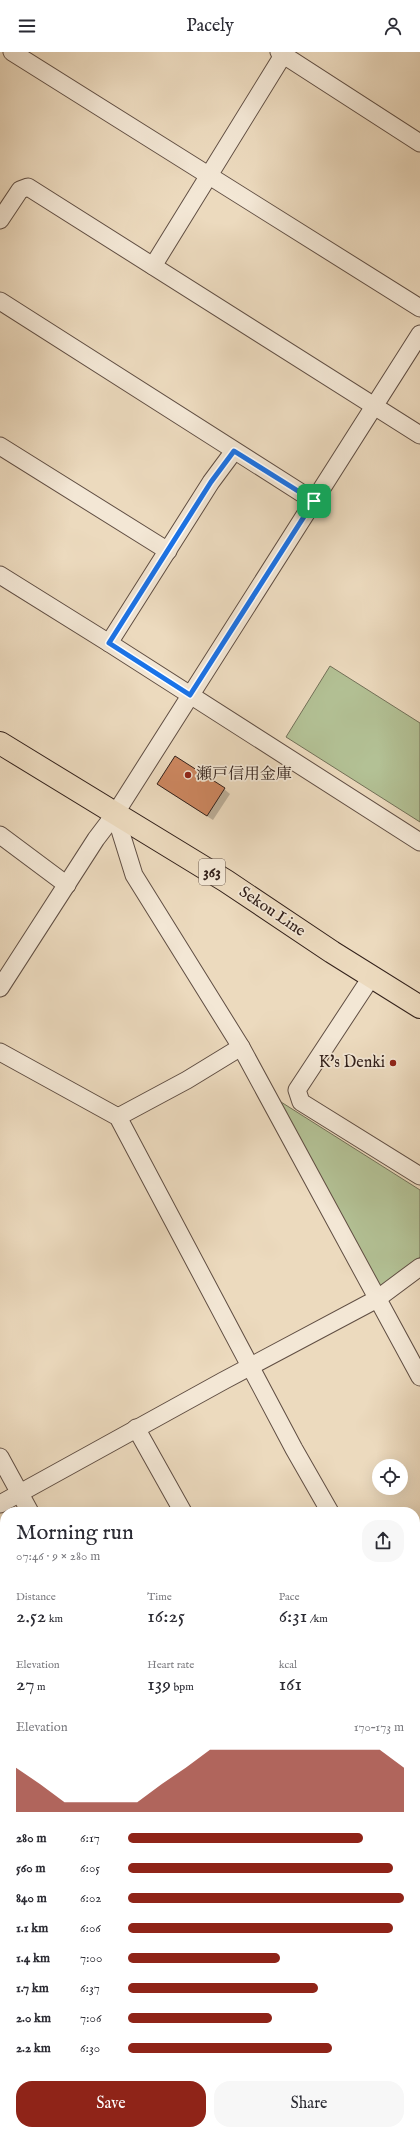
<!DOCTYPE html>
<meta charset="utf-8">
<style>
:root{--surface:#fff;--page:#f7f7f7;--text:#2b2b33;--muted:#7c7c81;--accent:#8f2418}
body{margin:0;font-family:"IM FELL English","Noto Serif JP",serif;background:var(--page);color:var(--text);height:100vh;display:flex;flex-direction:column;font-size:15px;white-space:nowrap}
*{box-sizing:border-box;margin:0}
p{font-size:13px;color:var(--muted)}
.icon{flex:none;width:22px;height:22px;fill:none;stroke:currentColor;stroke-width:2;stroke-linecap:round;stroke-linejoin:round}
.map{position:relative;flex:1;overflow:hidden}
.sheet{position:absolute;left:0px;top:1455px;width:420px;height:628px;display:flex;flex-direction:column;background:var(--surface);border-radius:16px 16px 0 0;box-shadow:0 4px 16px #0002}
.sheet>*{flex:none}
.buttons{position:absolute;left:372px;top:1407px;display:grid;gap:8px}
.buttons a{display:grid;place-items:center;width:36px;height:36px;border-radius:50%;background:var(--surface);box-shadow:0 4px 16px #0002;font-size:20px}
.pin{position:absolute;display:grid;place-items:center;width:34px;height:34px;color:#fff;margin:-17px;border-radius:8px;box-shadow:0 2px 6px #0006}
.round{display:grid;place-items:center;flex:none;width:42px;height:42px;border-radius:16px;background:var(--page)}
.summary{display:flex;align-items:center;justify-content:space-between;height:68px;padding:0 16px}
h1{font-size:22px;font-weight:600;line-height:30px}
.figures{display:grid;grid-template-columns:repeat(3,1fr);gap:6px;height:68px;padding:4px 16px}
.figures div{display:grid;align-content:center}
.figures b{font-size:20px;font-weight:600}
.figures small{font-size:11px;font-weight:400}
.figures p{font-size:11px}
.chart{height:112px;padding:8px 16px}
.chart p{display:flex;justify-content:space-between}
.chart svg{width:100%;height:72px;margin-top:4px;fill:var(--accent);opacity:.7}
.primary-button{display:flex;gap:8px;margin-top:auto;padding:8px 16px}
.primary-button a{flex:1;height:46px;border-radius:16px;background:var(--accent);color:#fff;font-size:16px;font-weight:600;line-height:46px;text-align:center}
.primary-button a+a{background:var(--page);color:var(--text)}
ul{padding:0 16px;list-style:none;font-size:13px}
li{display:grid;grid-template-columns:64px 48px 1fr;align-items:center;height:30px}
li i{height:10px;border-radius:5px;background:var(--accent)}
header{display:flex;justify-content:space-between;align-items:center;height:52px;padding:0 16px;background:var(--surface);font-size:18px;font-weight:600}
.map>svg:first-child{display:block}
.green{fill:#b3c195;stroke:#727058}
.water{fill:#9cb8ba;stroke:#727b7a}
.shadow{fill:#0003}
.building{fill:#cd8760;stroke:#32201a}
.lines{fill:none;stroke-linecap:round;stroke-linejoin:round}
.minor-casing{stroke:#604e43;stroke-width:19}
.highway-casing{stroke:#32201a;stroke-width:24}
.minor{stroke:#f3e7d5;stroke-width:17}
.highway{stroke:#ecdabe;stroke-width:22}
.route-casing{stroke:#fff;stroke-width:8}
.route{stroke:#1a73e8;stroke-width:5}
.poi-dot{fill:#8f2418;stroke:#f3e7d5;stroke-width:1.5}
.labels{text-anchor:middle;dominant-baseline:central;stroke-width:3.5;stroke-linejoin:round;paint-order:stroke}
.shield{fill:#f3e7d5;stroke:#6c5c52;stroke-width:1}
.shield-label{font-size:15px;font-weight:bold;fill:#32201a}
.poi-label{font-size:16px;fill:#32201a;stroke:#f3e7d5;text-anchor:start}
.street-label{font-size:16px;fill:#32201a;stroke:#f3e7d5}
</style>
<header><svg class="icon" aria-label="menu" viewBox="0 0 24 24"><path d="M4 6h16M4 12h16M4 18h16"/></svg>Pacely<svg class="icon" aria-label="person" viewBox="0 0 24 24"><circle cx="12" cy="8" r="4"/><path d="M4 21q1-7 8-7t8 7"/></svg></header>
<div class="map">
<svg width="420" height="2083" viewBox="0 0 420 2083">
<rect width="100%" height="100%" fill="#ecdabe"/>
<filter id="stains"><feTurbulence type="fractalNoise" baseFrequency=".005" numOctaves="4"/><feColorMatrix values="0 0 0 0 .2 0 0 0 0 .09 0 0 0 0 .02 0 0 0 .5 -.17"/></filter>
<radialGradient id="worn" r=".72"><stop offset=".6" stop-color="#630" stop-opacity="0"/><stop offset="1" stop-color="#630" stop-opacity=".3"/></radialGradient>
<g class="green">
<polygon points="330,614 420,671 420,770 286,685"/>
<polygon points="281,1050 420,1138 420,1205 380,1240 278,1054"/>
<polygon points="417,1872 420,1873 420,2083 390,2083 387,2078 415,2078 415,1875"/>
<polygon points="0,2018 5,2025 5,2078 43,2078 46,2083 0,2083"/>
</g>
<polygon class="water" points="106,2078 381,2078 385,2083 115,2083"/>
<polygon class="shadow" points="159,732 224,737 230,742 213,768 164,737"/>
<polygon class="building" points="175,704 225,736 207,764 157,732"/>
<g class="lines">
<defs>
<g id="minor">
<polyline points="12,0 420,256"/>
<polyline points="279,0 420,91"/>
<polyline points="0,168 20,138 28,135 420,383"/>
<polyline points="153,214 285,0"/>
<polyline points="0,249 314,449"/>
<polyline points="0,394 168,499"/>
<polyline points="0,523 109,591 420,790"/>
<polyline points="109,591 211,430 234,399"/>
<polyline points="115,762 134,823 241,995 420,1325"/>
<polyline points="0,783 67,833"/>
<polyline points="372,924 297,1038 301,1050 420,1124"/>
<polyline points="0,936 96,787 115,762 420,282"/>
<polyline points="0,1000 118,1065 294,1397 330,1460"/>
<polyline points="118,1065 187,1028 241,995"/>
<polyline points="136,1376 183,1460"/>
<polyline points="0,1405 30,1460"/>
<polyline points="0,1452 223,1329 377,1247 420,1215"/>
<polyline points="415,1553 420,1549"/>
<polyline points="415,1610 420,1619"/>
<polyline points="415,1676 420,1673"/>
<polyline points="0,1949 5,1956"/>
<polyline points="0,1969 5,1974"/>
<polyline points="87,2078 96,2083"/>
</g>
<polyline id="highway" points="0,691 226,829 332,900 420,955"/>
</defs>
<use href="#minor" class="minor-casing"/>
<use href="#highway" class="highway-casing"/>
<use href="#minor" class="minor"/>
<use href="#highway" class="highway"/>
</g>
<g class="lines">
<defs>
<polygon id="route" points="234,399 314,449 190,643 109,591 211,430"/>
</defs>
<use href="#route" class="route-casing"/>
<use href="#route" class="route"/>
</g>
<g class="poi-dot">
<circle cx="188" cy="723" r="4"/>
<circle cx="393" cy="1011" r="4"/>
</g>
<g class="labels">
<rect class="shield" x="199" y="807" width="26" height="26" rx="3"/>
<g class="shield-label">
<text x="212" y="820">363</text>
</g>
<g class="poi-label">
<text x="196" y="723">瀬戸信用金庫</text>
<text x="385" y="1011" text-anchor="end">K's Denki</text>
</g>
<g class="street-label">
<text transform="translate(272 860) rotate(34)">Sekou Line</text>
</g>
</g>
<rect width="100%" height="100%" filter="url(#stains)"/>
<rect width="100%" height="100%" fill="url(#worn)"/>
</svg>
<div class="buttons">
<a><svg class="icon" aria-label="locate" viewBox="0 0 24 24"><circle cx="12" cy="12" r="6"/><path d="M12 2v4M12 18v4M2 12h4M18 12h4"/></svg></a>
</div>
<div class="pin" style="left:314px;top:449px;background:#1e9e55"><svg class="icon" aria-label="arrive" viewBox="0 0 24 24"><path d="M6 21V4h12l-3 4 3 4H6"/></svg></div>
<section class="sheet">
<div class="summary"><div><h1>Morning run</h1><p>07:46 · 9 × 280 m</p></div><a class="round"><svg class="icon" aria-label="share" viewBox="0 0 24 24"><path d="M12 15V3M7 8l5-5 5 5M5 13v7h14v-7"/></svg></a></div>
<div class="figures">
<div><p>Distance</p><b>2.52<small> km</small></b></div>
<div><p>Time</p><b>16:25</b></div>
<div><p>Pace</p><b>6:31<small> /km</small></b></div>
</div>
<div class="figures">
<div><p>Elevation</p><b>27<small> m</small></b></div>
<div><p>Heart rate</p><b>139<small> bpm</small></b></div>
<div><p>kcal</p><b>161</b></div>
</div>
<div class="chart"><p><span>Elevation</span>170–173 m</p>
<svg viewBox="0 0 160 44" preserveAspectRatio="none"><path d="M0 44V17L10 27L20 38L30 38L40 38L50 38L60 27L70 17L80 6L90 6L100 6L110 6L120 6L130 6L140 6L150 6L160 17V44z"/></svg>
</div>
<ul>
<li><b>280 m</b>6:17<i style="width:85%"></i></li>
<li><b>560 m</b>6:05<i style="width:96%"></i></li>
<li><b>840 m</b>6:02<i style="width:100%"></i></li>
<li><b>1.1 km</b>6:06<i style="width:96%"></i></li>
<li><b>1.4 km</b>7:00<i style="width:55%"></i></li>
<li><b>1.7 km</b>6:37<i style="width:69%"></i></li>
<li><b>2.0 km</b>7:06<i style="width:52%"></i></li>
<li><b>2.2 km</b>6:30<i style="width:74%"></i></li>
</ul>
<div class="primary-button"><a>Save</a><a>Share</a></div>
</section>
</div>
